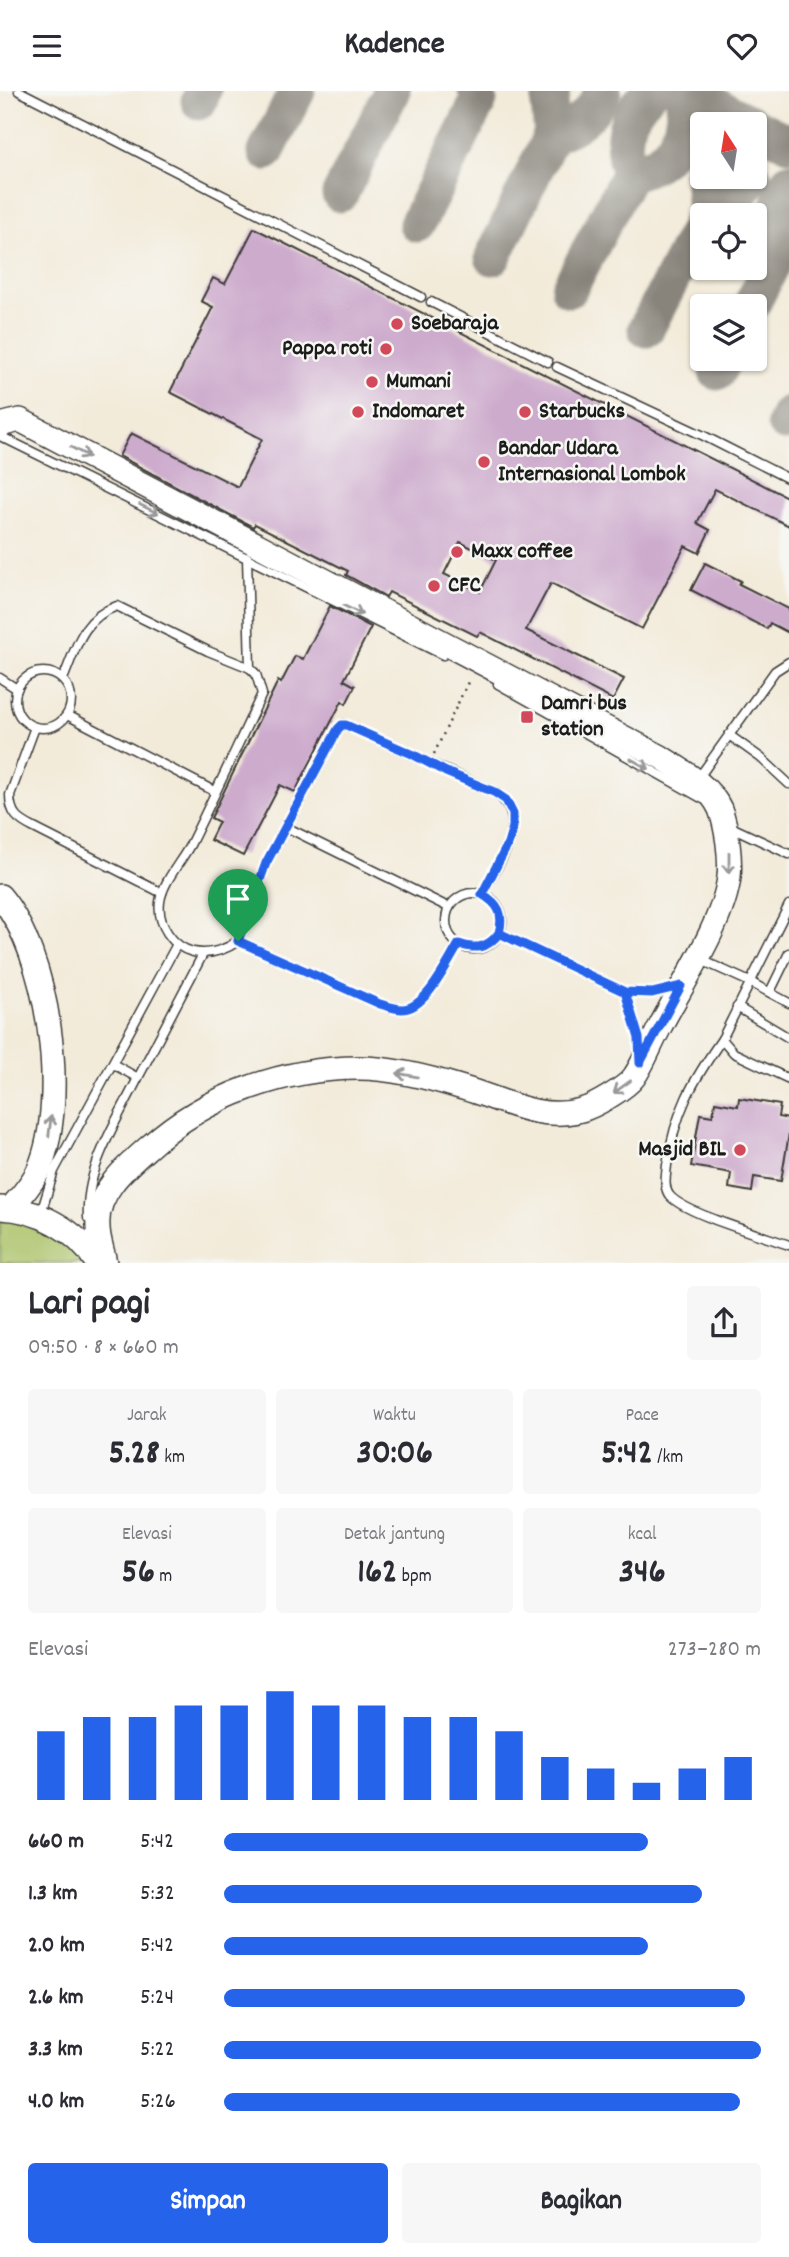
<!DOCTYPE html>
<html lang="id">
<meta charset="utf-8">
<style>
:root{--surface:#fff;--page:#f7f7f7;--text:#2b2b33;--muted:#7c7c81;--accent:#2563eb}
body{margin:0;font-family:Dekko,sans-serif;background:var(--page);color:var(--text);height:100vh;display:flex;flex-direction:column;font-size:26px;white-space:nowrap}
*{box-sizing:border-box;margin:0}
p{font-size:23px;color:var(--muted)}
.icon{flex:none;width:38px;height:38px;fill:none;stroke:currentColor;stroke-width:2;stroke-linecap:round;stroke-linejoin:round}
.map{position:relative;height:1172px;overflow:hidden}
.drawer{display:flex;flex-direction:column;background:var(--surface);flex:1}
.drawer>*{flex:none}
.needle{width:46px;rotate:348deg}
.tools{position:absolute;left:690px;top:21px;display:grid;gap:14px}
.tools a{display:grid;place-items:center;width:77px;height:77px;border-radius:7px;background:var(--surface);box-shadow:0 2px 5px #0004;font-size:35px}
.pin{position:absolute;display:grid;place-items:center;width:60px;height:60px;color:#fff;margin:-72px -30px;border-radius:50% 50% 50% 0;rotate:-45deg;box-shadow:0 0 7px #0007}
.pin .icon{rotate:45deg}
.round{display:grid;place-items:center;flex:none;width:74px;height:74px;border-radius:7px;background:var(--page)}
.head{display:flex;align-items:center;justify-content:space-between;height:119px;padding:0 28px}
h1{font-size:38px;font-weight:700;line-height:52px}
.figures{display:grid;grid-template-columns:repeat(3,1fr);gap:10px;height:119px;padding:7px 28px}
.figures div{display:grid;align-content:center;border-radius:7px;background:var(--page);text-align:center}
.figures b{font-size:35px;font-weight:700}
.figures small{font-size:19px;font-weight:400}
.figures p{font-size:19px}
.chart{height:196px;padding:14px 28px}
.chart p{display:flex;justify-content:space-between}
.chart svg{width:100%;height:126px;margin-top:7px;stroke:var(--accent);stroke-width:6}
.cta{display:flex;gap:14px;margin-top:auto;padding:14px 28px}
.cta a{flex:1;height:80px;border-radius:7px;background:var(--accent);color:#fff;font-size:28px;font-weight:700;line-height:80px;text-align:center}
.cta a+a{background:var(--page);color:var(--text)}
ul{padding:0 28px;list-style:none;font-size:23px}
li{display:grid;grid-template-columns:112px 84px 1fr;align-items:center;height:52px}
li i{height:18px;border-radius:9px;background:var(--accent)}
header{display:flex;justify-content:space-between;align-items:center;height:91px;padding:0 28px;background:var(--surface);font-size:32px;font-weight:700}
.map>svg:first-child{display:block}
.green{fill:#abc267;stroke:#646f42;stroke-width:2}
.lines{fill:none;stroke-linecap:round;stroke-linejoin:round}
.taxiway{stroke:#88847b;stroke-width:37}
.building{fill:#cdabcd;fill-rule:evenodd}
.lane-casing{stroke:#3c3b38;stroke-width:11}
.secondary-casing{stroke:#3c3b38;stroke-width:26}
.path{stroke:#3c3b38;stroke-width:2.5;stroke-dasharray:2 5;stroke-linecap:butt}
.lane{stroke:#fff;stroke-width:8}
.secondary{stroke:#fff;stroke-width:23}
.oneway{stroke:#999}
.route-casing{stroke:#fff;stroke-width:14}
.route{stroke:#2563eb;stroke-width:9}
.poi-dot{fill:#d1495b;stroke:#f6f6f2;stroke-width:2.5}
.labels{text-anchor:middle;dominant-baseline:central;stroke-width:5;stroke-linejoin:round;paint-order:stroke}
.poi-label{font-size:23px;font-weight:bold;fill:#1c1c1c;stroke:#f6f6f2;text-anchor:start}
</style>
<header><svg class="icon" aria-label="menu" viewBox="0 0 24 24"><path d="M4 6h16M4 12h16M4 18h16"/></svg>Kadence<svg class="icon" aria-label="heart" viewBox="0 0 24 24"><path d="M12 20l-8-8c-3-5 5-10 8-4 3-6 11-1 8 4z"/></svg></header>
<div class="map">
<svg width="789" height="1172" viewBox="0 0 789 1172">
<rect width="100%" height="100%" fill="#f6f6f2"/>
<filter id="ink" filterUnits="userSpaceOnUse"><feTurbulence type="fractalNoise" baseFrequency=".0143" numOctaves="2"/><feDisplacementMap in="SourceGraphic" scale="14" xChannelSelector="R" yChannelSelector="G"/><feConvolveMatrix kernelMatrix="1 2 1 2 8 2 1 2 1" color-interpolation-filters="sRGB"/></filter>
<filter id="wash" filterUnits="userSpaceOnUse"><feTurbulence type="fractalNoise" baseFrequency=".00686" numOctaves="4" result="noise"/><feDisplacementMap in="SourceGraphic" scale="28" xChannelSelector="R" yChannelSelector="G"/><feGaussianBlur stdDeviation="1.57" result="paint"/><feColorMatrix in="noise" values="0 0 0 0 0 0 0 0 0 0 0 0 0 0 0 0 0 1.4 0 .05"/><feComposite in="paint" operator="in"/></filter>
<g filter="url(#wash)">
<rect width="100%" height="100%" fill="#f3ebda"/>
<polygon class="green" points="0,1121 50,1135 88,1172 0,1172"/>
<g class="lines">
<g class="taxiway">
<polyline points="685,0 752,33"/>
<polyline points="199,10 203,0"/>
<polyline points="754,35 789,52"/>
<path d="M552 43C577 37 593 23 603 0"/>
<polyline points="266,61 297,0"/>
<path d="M630 82C672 74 689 40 683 0"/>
<polyline points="702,83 705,124"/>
<polyline points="340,103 392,0"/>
<path d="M706 122C726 113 740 104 753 86"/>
<polyline points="417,133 479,9 476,0"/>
<polyline points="493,166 552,43 549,14 552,0"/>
<path d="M569 198 630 82C618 48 625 25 651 0"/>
<path d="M751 215 780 158C773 133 777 112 789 90"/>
<polyline points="646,238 702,130"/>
<polyline points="717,281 724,268"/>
<polyline points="785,332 789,323"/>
</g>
</g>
<g id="blocks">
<g class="building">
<path d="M254 137 789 407V435L715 398 697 432 710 439 699 462 685 455 642 538 551 492 526 539 624 588 613 609 480 541 477 545 389 501 386 506 346 484 348 480 255 433 253 436 119 365 131 342 238 396 262 348 170 301 213 216 201 210 213 187 225 193ZM460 451 496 469 480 501 444 483Z"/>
<polygon points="705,472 741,490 739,493 789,518 789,542 770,532 767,538 691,499"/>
<polygon points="330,515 371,536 344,589 355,595 346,613 342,610 295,701 280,694 243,765 210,749 219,731 211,727 278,590 281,592 295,565 303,568"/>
<polygon points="739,1007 780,1014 778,1026 789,1028 789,1043 781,1090 754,1086 752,1101 729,1097 731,1082 691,1075 700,1023 713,1025 715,1011 738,1015"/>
</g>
</g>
</g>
<g filter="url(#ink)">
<use href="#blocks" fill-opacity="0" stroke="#3c3b38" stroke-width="2"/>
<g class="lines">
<defs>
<g id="lane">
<polyline points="19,0 421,206"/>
<polyline points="431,211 548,271"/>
<polyline points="557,276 704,345 789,388"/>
<polyline points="0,345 443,564"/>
<polyline points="247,466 250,577"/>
<circle cx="43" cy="609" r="28"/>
<polyline points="0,587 17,598"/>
<path d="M63 588C76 557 82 527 117 515L208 560 250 577 256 583 262 603C238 653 215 704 190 754 181 771 162 792 160 811 157 832 172 856 193 861 210 864 224 860 238 850L266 772 338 638 344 633 494 701C534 728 499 771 482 803"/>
<polyline points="498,593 703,708"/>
<polyline points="67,624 214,700"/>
<path d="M35 636 10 704C10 723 18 729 34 737L162 802"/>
<polyline points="729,644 761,667 789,693"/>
<polyline points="697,689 775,580 789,571"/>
<polyline points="729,735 789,763"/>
<polyline points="286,736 448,816"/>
<circle cx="474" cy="830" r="28"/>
<polyline points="789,814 722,948 734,962 789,988"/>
<polyline points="499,842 625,901 652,902 675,897"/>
<path d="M238 850 380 913C387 915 395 918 402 918 427 918 447 872 459 853"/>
<polyline points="699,868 750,891 789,912"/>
<polyline points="625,901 639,947 640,962"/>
<polyline points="770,901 789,862"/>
<polyline points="737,916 789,947"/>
<path d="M722 948C692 991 675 1021 667 1074 666 1085 663 1097 670 1105 686 1123 764 1145 789 1154"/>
<polyline points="138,987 203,863"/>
<polyline points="41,1122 54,1080 177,853"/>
<path d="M88 1127C85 1077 117 1030 138 987L113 973"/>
</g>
<g id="secondary">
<path d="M0 334 20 329 661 666C682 680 709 694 720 718 727 736 731 767 729 786 724 831 682 893 661 934 652 950 644 972 634 986 626 997 594 1016 581 1019 539 1031 502 1008 463 997 431 987 393 977 359 977 285 977 205 1005 150 1055 126 1076 95 1101 98 1136 98 1148 103 1160 105 1172"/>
<path d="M0 805C49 863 69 1008 39 1078 33 1092 21 1105 11 1117"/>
<path d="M0 1117C38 1118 77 1139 97 1172"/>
</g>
</defs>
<use href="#lane" class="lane-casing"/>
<use href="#secondary" class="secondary-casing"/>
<polyline class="path" points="434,663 469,589"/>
<use href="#lane" class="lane"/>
<use href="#secondary" class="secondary"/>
</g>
<defs><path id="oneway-shaft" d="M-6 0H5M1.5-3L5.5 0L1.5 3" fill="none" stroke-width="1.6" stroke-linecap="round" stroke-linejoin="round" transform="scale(1.75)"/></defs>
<g class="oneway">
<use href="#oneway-shaft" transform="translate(80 361) rotate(28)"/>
<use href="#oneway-shaft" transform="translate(149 418) rotate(26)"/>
<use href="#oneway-shaft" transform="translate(353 519) rotate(26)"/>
<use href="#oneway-shaft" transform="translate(640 673) rotate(29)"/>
<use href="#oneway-shaft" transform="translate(729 772) rotate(90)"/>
<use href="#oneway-shaft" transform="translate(407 984) rotate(-170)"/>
<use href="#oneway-shaft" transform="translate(622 996) rotate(144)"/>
<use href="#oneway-shaft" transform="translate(50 1035) rotate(-83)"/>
</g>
</g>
<g class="lines" filter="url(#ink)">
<defs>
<path id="route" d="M238 850 380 913C387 915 395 918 402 918 426 918 447 872 459 853 476 859 488 857 499 842L625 901 639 947 640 972 681 895 652 902 625 901 499 842C504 823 499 813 482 803L508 753 513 736V723L506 709 494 701 446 681 412 663 346 634H342L338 638 266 772 238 850"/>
</defs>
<use href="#route" class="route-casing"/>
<use href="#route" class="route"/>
</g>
<g class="poi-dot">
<circle cx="397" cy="233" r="7"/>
<circle cx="386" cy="258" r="7"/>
<circle cx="372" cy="291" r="7"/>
<circle cx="358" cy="321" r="7"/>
<circle cx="525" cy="321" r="7"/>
<circle cx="484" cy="371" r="7"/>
<circle cx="457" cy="461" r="7"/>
<circle cx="434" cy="495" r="7"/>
<rect x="520" y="619" width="14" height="14" rx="3.5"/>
<circle cx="740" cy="1059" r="7"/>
</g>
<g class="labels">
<g class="poi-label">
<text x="411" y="233">Soebaraja</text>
<text x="372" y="258" text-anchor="end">Pappa roti</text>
<text x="386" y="291">Mumani</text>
<text x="372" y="321">Indomaret</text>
<text x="539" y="321">Starbucks</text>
<text x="498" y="358">Bandar Udara<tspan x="498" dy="26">Internasional Lombok</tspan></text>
<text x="471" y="461">Maxx coffee</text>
<text x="448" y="495">CFC</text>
<text x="541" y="613">Damri bus<tspan x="541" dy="26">station</tspan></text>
<text x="726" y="1059" text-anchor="end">Masjid BIL</text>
</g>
</g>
</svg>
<div class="tools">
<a><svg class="needle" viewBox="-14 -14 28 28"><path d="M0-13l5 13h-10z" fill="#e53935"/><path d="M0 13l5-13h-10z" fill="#7c7c81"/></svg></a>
<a><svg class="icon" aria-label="locate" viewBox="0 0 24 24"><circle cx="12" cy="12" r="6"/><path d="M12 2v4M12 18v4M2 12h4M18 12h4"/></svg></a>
<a><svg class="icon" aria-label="layers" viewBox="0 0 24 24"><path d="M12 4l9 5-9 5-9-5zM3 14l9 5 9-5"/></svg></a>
</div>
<div class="pin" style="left:238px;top:850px;background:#1e9e55"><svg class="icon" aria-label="arrive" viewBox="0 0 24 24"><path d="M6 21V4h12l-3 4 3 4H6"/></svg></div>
</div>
<section class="drawer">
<div class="head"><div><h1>Lari pagi</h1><p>09:50 · 8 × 660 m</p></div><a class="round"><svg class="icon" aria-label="share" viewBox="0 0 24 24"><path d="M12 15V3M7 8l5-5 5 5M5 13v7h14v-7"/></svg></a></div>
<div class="figures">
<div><p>Jarak</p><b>5.28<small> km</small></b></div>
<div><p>Waktu</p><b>30:06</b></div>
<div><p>Pace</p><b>5:42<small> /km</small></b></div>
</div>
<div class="figures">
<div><p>Elevasi</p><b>56<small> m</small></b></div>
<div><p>Detak jantung</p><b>162<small> bpm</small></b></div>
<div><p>kcal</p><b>346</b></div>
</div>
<div class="chart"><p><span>Elevasi</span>273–280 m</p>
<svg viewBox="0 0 160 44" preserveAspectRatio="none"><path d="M5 44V20M15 44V15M25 44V15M35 44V11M45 44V11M55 44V6M65 44V11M75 44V11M85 44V15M95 44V15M105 44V20M115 44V29M125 44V33M135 44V38M145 44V33M155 44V29"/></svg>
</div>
<ul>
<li><b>660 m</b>5:42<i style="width:79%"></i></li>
<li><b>1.3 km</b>5:32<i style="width:89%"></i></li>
<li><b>2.0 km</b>5:42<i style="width:79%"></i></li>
<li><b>2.6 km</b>5:24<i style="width:97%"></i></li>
<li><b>3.3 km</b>5:22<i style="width:100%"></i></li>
<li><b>4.0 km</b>5:26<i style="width:96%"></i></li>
</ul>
<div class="cta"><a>Simpan</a><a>Bagikan</a></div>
</section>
